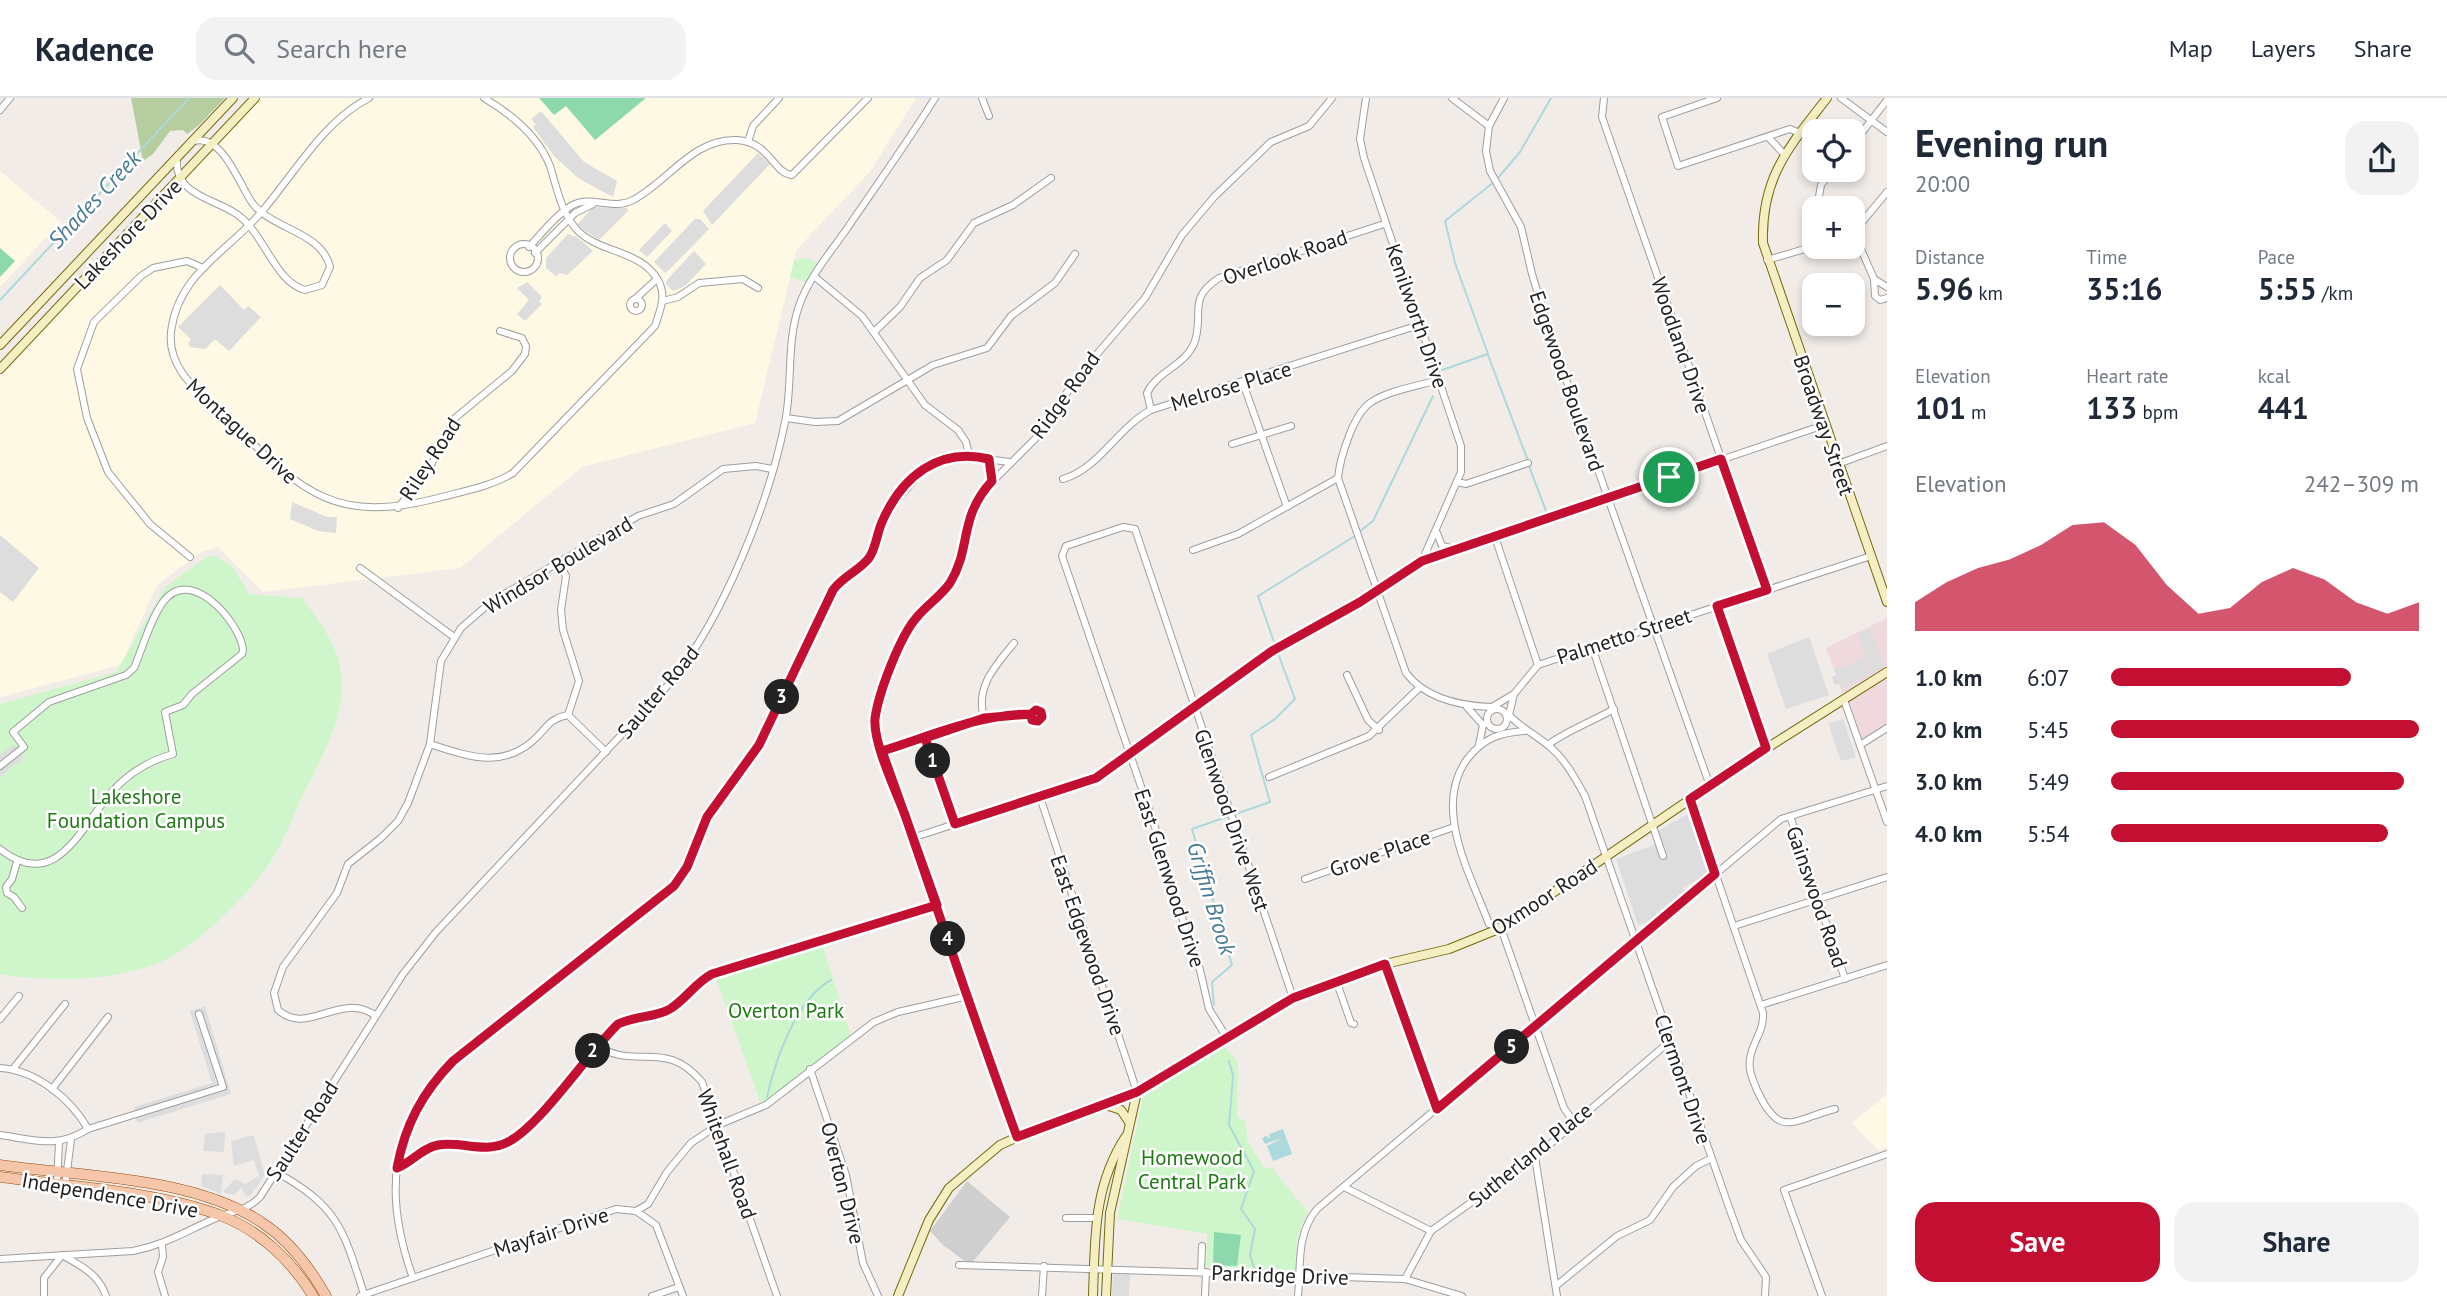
<!DOCTYPE html>
<meta charset="utf-8">
<style>
:root{--surface:#fff;--page:#f2f2f3;--text:#1f2937;--muted:#747a83;--line:#e0e1e3;--accent:#c30f31}
body{margin:0;font-family:"PT Sans",sans-serif;background:var(--page);color:var(--text);height:100vh;display:flex;flex-direction:column;font-size:26px;white-space:nowrap}
*{box-sizing:border-box;margin:0}
p{font-size:23px;color:var(--muted)}
.icon{flex:none;width:38px;height:38px;fill:none;stroke:currentColor;stroke-width:2;stroke-linecap:round;stroke-linejoin:round}
.map{position:relative;flex:1;overflow:hidden}
.side{display:flex;flex-direction:column;background:var(--surface);width:560px}
.side>*{flex:none}
.tools{position:absolute;left:1802px;top:21px;display:grid;gap:14px}
.tools a{display:grid;place-items:center;width:63px;height:63px;border-radius:14px;background:var(--surface);box-shadow:0 4px 10px #0003;font-size:35px}
.pin{position:absolute;display:grid;place-items:center;width:60px;height:60px;color:#fff;margin:-30px;border:4px solid #fff;border-radius:50%;box-shadow:0 2px 7px #0007}
.km{position:absolute;width:35px;height:35px;margin:-18px;border-radius:50%;background:#222;color:#fff;font-size:19px;line-height:35px;text-align:center}
.round{display:grid;place-items:center;flex:none;width:74px;height:74px;border-radius:21px;background:var(--page)}
.summary{display:flex;align-items:center;justify-content:space-between;height:119px;padding:0 28px}
h1{font-size:38px;font-weight:700;line-height:52px}
.stats{display:grid;grid-template-columns:repeat(3,1fr);gap:10px;height:119px;padding:7px 28px}
.stats div{display:grid;align-content:center}
.stats b{font-size:30px;font-weight:700}
.stats small{font-size:19px;font-weight:400}
.stats p{font-size:19px}
.chart{height:196px;padding:14px 28px}
.chart p{display:flex;justify-content:space-between}
.chart svg{width:100%;height:126px;margin-top:7px;fill:var(--accent);opacity:.7}
.cta{display:flex;gap:14px;margin-top:auto;padding:14px 28px}
.cta a{flex:1;height:80px;border-radius:21px;background:var(--accent);color:#fff;font-size:28px;font-weight:700;line-height:80px;text-align:center}
.cta a+a{background:var(--page);color:var(--text)}
ul{padding:0 28px;list-style:none;font-size:23px}
li{display:grid;grid-template-columns:112px 84px 1fr;align-items:center;height:52px}
li i{height:18px;border-radius:9px;background:var(--accent)}
header{display:flex;align-items:center;gap:42px;box-sizing:border-box;height:98px;padding:0 35px;background:var(--surface);border-bottom:2px solid var(--line)}
header strong{font-size:33px}
nav{display:flex;gap:38px;margin-inline-start:auto;font-size:24px}
.search{width:490px;height:63px;background:var(--page);display:flex;align-items:center;gap:18px;box-sizing:border-box;padding:0 24px;border-radius:21px;color:var(--muted);font-size:26px}
main{display:flex;flex:1;min-height:0}
.map>svg:first-child{display:block}
.commercial{fill:#f0d9dd}
.education{fill:#fdf9e5}
.religious{fill:#cfcfcf}
.forest{fill:#b6cda0}
.park{fill:#cff6ca}
.pitch{fill:#8dd9ad}
.parking{fill:#ddd}
.water{fill:#acd9db}
.lines{fill:none;stroke-linecap:round;stroke-linejoin:round}
.stream{stroke:#acd9db;stroke-width:2}
.street-casing{stroke:#9e9e9e;stroke-width:8}
.secondary-casing{stroke:#726b0e;stroke-width:10}
.primary-casing{stroke:#924d0c;stroke-width:11}
.street{stroke:#fff;stroke-width:6}
.secondary{stroke:#f5eec2;stroke-width:8}
.primary{stroke:#f5c6a9;stroke-width:10}
.route-casing{stroke:#fff;stroke-width:14}
.route{stroke:#c30f31;stroke-width:9}
.labels{text-anchor:middle;dominant-baseline:central;stroke-width:5;stroke-linejoin:round;paint-order:stroke}
.street-label{font-size:21px;fill:#212121;stroke:#fff}
.park-label{font-size:21px;fill:#1f7a14;stroke:#fff}
.water-label{font-size:23px;font-style:italic;fill:#497c94;stroke:#fff}
</style>
<header>
<strong>Kadence</strong>
<div class="search"><svg class="icon" aria-label="search" viewBox="0 0 24 24"><circle cx="10" cy="10" r="6"/><path d="M15 15l6 6"/></svg>Search here</div>
<nav><a>Map</a><a>Layers</a><a>Share</a></nav>
</header>
<main>
<div class="map">
<svg width="1887" height="1198" viewBox="0 0 1887 1198">
<rect width="100%" height="100%" fill="#f1ece8"/>
<polygon class="commercial" points="1887,520 1887,629 1861,645 1826,550"/>
<g class="education">
<polygon points="253,0 916,0 869,75 797,151 755,325 582,369 460,470 263,494 218,449 202,454 157,487 121,567 0,599 0,278"/>
<polygon points="0,73 61,124 0,189"/>
<polygon points="1887,996 1887,1050 1878,1052 1852,1025"/>
</g>
<polygon class="religious" points="967,1083 1010,1119 970,1167 943,1147 930,1133"/>
<polygon class="forest" points="131,0 225,0 199,27 187,36 183,32 170,33 153,56 143,63"/>
<g class="park">
<polygon points="806,160 818,165 806,184 790,179 794,162"/>
<path d="M215 458 231 467 249 496 302 500C322 526 344 556 342 591 340 625 322 660 306 691 296 711 288 733 277 753 258 788 199 847 163 863 116 883 50 885 0 876V606L116 574 165 489 207 459Z"/>
<polygon points="821,843 851,938 761,1006 715,878"/>
<polygon points="1224,948 1238,965 1237,1019 1246,1024 1247,1043 1264,1069 1272,1070 1308,1114 1297,1138 1295,1172 1206,1168 1207,1136 1117,1121 1143,999"/>
</g>
<g class="pitch">
<polygon points="539,0 646,0 595,42 566,8 554,17"/>
<polygon points="0,150 15,163 0,179"/>
<polygon points="1214,1134 1241,1137 1237,1168 1213,1167"/>
</g>
<g class="parking">
<polygon points="541,13 584,64 617,83 613,99 578,80 554,58 533,29 536,26 531,21"/>
<polygon points="758,55 770,66 712,127 703,113"/>
<polygon points="593,109 627,110 628,113 599,142 577,127"/>
<polygon points="695,121 700,121 709,131 666,175 663,173 654,164"/>
<polygon points="665,125 672,133 647,159 639,152"/>
<polygon points="568,136 577,139 593,153 567,177 558,175 557,179 546,170 546,160"/>
<polygon points="694,153 706,166 685,188 673,193 666,186 667,182"/>
<polygon points="527,184 542,199 539,203 542,206 525,223 517,216 529,202 517,190"/>
<polygon points="220,187 244,212 248,208 261,219 229,253 215,241 205,251 191,249 188,246 191,241 178,229"/>
<polygon points="292,404 327,419 337,419 336,435 318,433 290,421"/>
<polygon points="0,437 39,470 13,504 0,494"/>
<polygon points="1870,530 1884,568 1871,577 1858,537"/>
<polygon points="1809,539 1829,597 1786,611 1767,556"/>
<polygon points="1864,561 1869,575 1842,591 1840,586 1835,587 1832,579 1837,577 1835,571"/>
<polygon points="1843,621 1856,659 1841,663 1828,625"/>
<polygon points="14,647 24,659 0,679 0,657"/>
<polygon points="1687,716 1707,769 1706,777 1683,790 1687,796 1659,821 1638,827 1616,761 1659,745 1656,734"/>
<polygon points="205,908 231,996 137,1025 134,1009 212,985 190,913"/>
<polygon points="225,1034 224,1054 203,1053 205,1036"/>
<polygon points="248,1038 254,1038 265,1077 250,1098 246,1098 241,1089 235,1097 226,1095 223,1093 235,1081 245,1086 259,1078 254,1062 234,1068 231,1044"/>
<polygon points="202,1076 223,1077 221,1096 201,1088"/>
<polygon points="1113,1174 1130,1174 1129,1198 1112,1198"/>
</g>
<polygon class="water" points="1283,1031 1292,1056 1273,1063 1267,1048 1282,1040 1265,1046 1262,1041 1265,1038 1270,1040 1269,1036"/>
<g class="lines">
<g class="stream">
<polyline points="1498,80 1520,54 1551,0"/>
<polyline points="0,202 189,0"/>
<polyline points="1488,257 1528,363"/>
<polyline points="1442,272 1488,256 1455,165 1445,123 1494,84"/>
<polyline points="1529,368 1546,413"/>
<polyline points="1359,434 1373,423 1433,298"/>
<polyline points="1274,544 1258,498 1355,438"/>
<polyline points="1214,907 1212,884 1232,867 1192,731 1270,704 1251,637 1275,621 1295,601 1279,558"/>
<polyline points="1229,963 1233,978 1229,1027 1254,1073 1241,1111 1255,1131 1250,1157 1255,1173"/>
<path d="M767 999C775 963 796 901 831 882"/>
</g>
<defs>
<g id="street">
<path d="M369 0C324 23 296 73 264 111 230 153 178 174 171 234 167 271 199 294 222 316 297 387 327 429 438 400 463 393 490 389 513 375L655 228C660 212 667 198 658 182 641 152 599 155 577 132 561 114 557 90 550 68 538 37 511 16 484 0"/>
<polyline points="982,0 989,18"/>
<polyline points="1366,0 1360,41 1364,60 1461,348 1461,374 1422,463"/>
<polyline points="1452,0 1489,28"/>
<polyline points="1504,0 1489,28 1486,53 1490,73 1521,129 1532,176 1552,242 1710,688"/>
<polyline points="1604,0 1602,19 1767,492"/>
<polyline points="1717,0 1662,19 1678,68 1790,31 1800,35"/>
<polyline points="1841,0 1887,34"/>
<polyline points="0,12 10,0"/>
<polyline points="1768,39 1784,56"/>
<polyline points="748,44 753,28 779,0"/>
<polyline points="1853,46 1887,2"/>
<path d="M177 59C173 98 215 100 238 117 265 137 275 184 305 192L322 187 330 169C322 134 274 132 253 106 240 89 223 35 194 43"/>
<polyline points="1817,110 1821,87 1832,72"/>
<polyline points="1815,121 1815,124"/>
<polyline points="1853,135 1887,94"/>
<polyline points="1854,135 1874,181 1887,189"/>
<circle cx="524" cy="160" r="14"/>
<path d="M529 149C542 135 555 118 571 108 590 96 613 113 633 102 669 83 693 40 737 42 770 44 773 75 792 77L868 0"/>
<polyline points="535,155 575,115 593,106"/>
<polyline points="1767,162 1815,148"/>
<polyline points="815,179 862,218 925,307 958,332 966,344 969,356"/>
<polyline points="1874,181 1875,198 1880,202 1887,200"/>
<circle cx="636" cy="207" r="6"/>
<polyline points="635,201 657,181"/>
<polyline points="663,203 678,199 699,185 743,181 758,190"/>
<polyline points="874,234 900,209 920,180 947,162 974,125 1013,107 1051,80"/>
<polyline points="1243,285 1287,409"/>
<path d="M1151 312 1147 295C1157 273 1187 267 1195 243 1204 214 1187 201 1219 180L1384 126"/>
<polyline points="786,320 815,324 838,323 933,267 987,250 1011,218 1055,185 1075,156"/>
<polyline points="1232,346 1291,328"/>
<polyline points="989,361 992,381"/>
<polyline points="1838,366 1887,348"/>
<path d="M1338 380 1406 575C1426 601 1461 608 1492 609"/>
<path d="M1063 381C1099 371 1118 329 1151 312L1419 227"/>
<polyline points="1457,384 1466,386 1528,365"/>
<polyline points="398,410 431,367 455,320 512,273 525,256 526,248 522,240 500,233"/>
<polyline points="1437,435 1442,448 1455,451"/>
<polyline points="1495,439 1538,567"/>
<path d="M1193 452 1238 436 1338 380C1340 360 1353 317 1370 305 1387 293 1417 288 1438 282"/>
<polyline points="190,459 150,426 108,374 87,320 77,271 94,224 141,178 153,170 187,163 203,170"/>
<polyline points="559,465 566,478 561,512 563,532 579,583 568,617"/>
<polyline points="360,470 454,539"/>
<polyline points="1717,508 1766,650"/>
<polyline points="1592,549 1663,758"/>
<polyline points="1538,567 1871,458"/>
<polyline points="1347,577 1368,622 1379,632"/>
<polyline points="1844,602 1887,724"/>
<polyline points="1467,609 1483,627"/>
<polyline points="1492,609 1514,596 1538,567"/>
<circle cx="1497" cy="621" r="10"/>
<circle cx="1036" cy="617" r="6"/>
<path d="M1509 617C1521 630 1536 637 1549 648 1565 661 1575 680 1585 698L1731 1115 1741 1142 1766 1179 1765 1198"/>
<polyline points="1509,617 1514,596"/>
<path d="M984 620C975 589 995 568 1014 545"/>
<path d="M1524 633C1499 635 1484 640 1468 660 1431 709 1471 777 1489 826L1501 830 1564 1010 1573 1023"/>
<polyline points="925,640 955,726"/>
<path d="M430 646C470 659 505 672 538 638 548 627 552 620 568 617L606 654"/>
<polyline points="1479,647 1483,627"/>
<path d="M1548 647C1560 636 1597 621 1614 611"/>
<polyline points="1860,647 1887,630"/>
<polyline points="882,653 984,620 1031,616"/>
<path d="M0 668 24 649 13 634 49 604 126 577 134 570C143 549 150 522 163 504 194 462 250 539 242 556L192 596 183 607 165 614 173 656C148 663 127 676 110 696 80 731 55 795 0 751"/>
<polyline points="1269,679 1369,638 1418,591"/>
<polyline points="1040,699 1137,994"/>
<path d="M1690 701 1763 915C1764 931 1755 941 1751 956 1747 970 1752 980 1757 992 1780 1042 1792 1022 1835 1011"/>
<polyline points="1790,718 1845,881"/>
<polyline points="912,740 1096,680 1272,553 1360,504 1422,463 1824,327"/>
<polyline points="17,764 12,781 6,789 7,795 14,799 22,810"/>
<polyline points="1305,781 1454,729"/>
<polyline points="1734,828 1887,779"/>
<polyline points="1385,866 1437,1011"/>
<polyline points="1336,882 1351,925 1354,926"/>
<polyline points="1761,907 1887,867"/>
<path d="M376 918C340 892 309 939 278 912L274 895 283 869 337 795 348 766 381 740 398 723 408 705 430 646 441 563 461 530 491 504 638 418 674 406 723 371 756 368 772 371"/>
<polyline points="0,921 19,898"/>
<polyline points="1227,940 1209,911 1200,872 1160,755 1157,735 1062,458 1066,448 1123,429 1135,431 1293,900"/>
<path d="M597 948C638 973 665 940 702 984L777 1198"/>
<path d="M0 970C36 972 71 1001 88 1031"/>
<polyline points="13,971 65,906"/>
<polyline points="810,971 846,1077 863,1165 878,1198"/>
<polyline points="52,991 108,919"/>
<path d="M0 1037C35 1042 57 1051 88 1031L223 989 199 916"/>
<polyline points="1017,1039 877,637 875,621 903,538 950,485 960,461 969,418 978,398 1035,341 1079,277 1145,200 1182,137 1214,99 1271,44 1309,28 1332,0"/>
<polyline points="1535,1059 1557,1198"/>
<path d="M397 1071C412 1064 422 1050 438 1047 462 1043 485 1056 508 1044 542 1027 587 956 618 926 635 918 657 919 670 911 686 902 695 885 712 876L937 807"/>
<path d="M276 1074C339 1109 343 1131 364 1196"/>
<polyline points="57,1087 59,1044"/>
<polyline points="65,1088 71,1042"/>
<polyline points="1344,1089 1431,1133"/>
<polyline points="636,1113 656,1127 683,1198"/>
<polyline points="1066,1120 1095,1120"/>
<polyline points="162,1147 163,1159 158,1174 165,1198"/>
<path d="M0 1161 133 1153C168 1146 189 1131 221 1118 237 1112 247 1112 260 1099L403 876 436 834 671 584C723 520 769 405 785 324 793 286 786 246 799 208 808 181 829 156 846 132 876 88 907 45 935 0"/>
<polyline points="959,1167 1405,1181 1462,1198"/>
<polyline points="1201,1174 1202,1148"/>
<path d="M413 1180C383 1096 389 1028 453 963L674 788 687 769 707 719 759 647 833 492 845 477 870 459 887 413 927 368 957 357 1009 364"/>
<polyline points="1405,1181 1431,1133 1535,1059 1669,944"/>
<polyline points="1557,1187 1617,1138 1650,1122 1673,1089 1696,1068 1710,1061"/>
<path d="M44 1198V1180L62 1157C81 1168 99 1176 106 1198"/>
<polyline points="360,1198 616,1111 636,1113 648,1106 667,1074 691,1045 718,1027 766,1007 874,924 898,914 968,898"/>
<polyline points="652,1198 679,1189"/>
<polyline points="1042,1198 1044,1168"/>
<polyline points="1205,1198 1206,1174"/>
<path d="M1298 1198C1301 1167 1296 1136 1317 1111L1781 721 1887 688"/>
<polyline points="1822,1198 1784,1092 1887,1056"/>
</g>
<g id="secondary">
<path d="M1827 0C1789 49 1761 79 1763 145L1887 504"/>
<polyline points="0,247 233,0"/>
<polyline points="0,271 255,0"/>
<polyline points="1106,1007 1121,1012 1129,1024"/>
<polyline points="898,1198 929,1122 949,1090 1000,1047 1042,1028 1137,994 1293,900 1385,866 1449,851 1501,830 1748,662 1887,574"/>
<path d="M1093 1198C1095 1141 1093 1088 1126 1038"/>
<polyline points="1106,1198 1110,1115 1137,994"/>
</g>
<g id="primary">
<path d="M0 1067C81 1079 195 1078 264 1126 291 1144 310 1170 326 1198"/>
<path d="M0 1079C66 1088 161 1094 222 1118 260 1133 292 1163 313 1198"/>
</g>
</defs>
<use href="#street" class="street-casing"/>
<use href="#secondary" class="secondary-casing"/>
<use href="#primary" class="primary-casing"/>
<use href="#street" class="street"/>
<use href="#secondary" class="secondary"/>
<use href="#primary" class="primary"/>
</g>
<g class="lines">
<defs>
<path id="route" d="M1669 379 1422 463 1360 504 1272 553 1096 680 955 726 925 640 984 620 1031 616 1036 612 1041 614 1042 619 1038 623 1032 622 1031 616C979 616 931 638 882 653L937 807 712 876C695 885 686 901 670 911 657 919 635 918 618 926 587 956 541 1027 508 1044 485 1056 462 1043 438 1047 422 1050 412 1064 397 1070 405 1027 422 995 453 963L674 788 687 769 707 719 759 647 833 492C843 478 859 473 869 460 876 450 877 435 882 424 902 378 939 349 989 361L992 383C958 420 972 449 950 485 942 497 927 507 917 519 900 538 878 596 875 621 873 645 896 693 905 717 942 825 978 932 1017 1039L1137 994 1293 900 1385 866 1437 1011 1715 776 1690 701 1766 650 1717 508 1767 492 1721 361 1669 379"/>
</defs>
<use href="#route" class="route-casing"/>
<use href="#route" class="route"/>
</g>
<g class="labels">
<g class="street-label">
<text transform="translate(128 136) rotate(-46)">Lakeshore Drive</text>
<text transform="translate(1285 159) rotate(-19)">Overlook Road</text>
<text transform="translate(1417 218) rotate(71)">Kenilworth Drive</text>
<text transform="translate(1681 247) rotate(71)">Woodland Drive</text>
<text transform="translate(1567 283) rotate(71)">Edgewood Boulevard</text>
<text transform="translate(1231 288) rotate(-17)">Melrose Place</text>
<text transform="translate(1065 297) rotate(-54)">Ridge Road</text>
<text transform="translate(1824 327) rotate(71)">Broadway Street</text>
<text transform="translate(242 333) rotate(43)">Montague Drive</text>
<text transform="translate(430 361) rotate(-57)">Riley Road</text>
<text transform="translate(558 467) rotate(-31)">Windsor Boulevard</text>
<text transform="translate(1624 538) rotate(-18)">Palmetto Street</text>
<text transform="translate(658 594) rotate(-50)">Saulter Road</text>
<text transform="translate(1232 722) rotate(71)">Glenwood Drive West</text>
<text transform="translate(1380 755) rotate(-19)">Grove Place</text>
<text transform="translate(1170 780) rotate(72)">East Glenwood Drive</text>
<text transform="translate(1544 799) rotate(-33)">Oxmoor Road</text>
<text transform="translate(1817 799) rotate(71)">Gainswood Road</text>
<text transform="translate(1088 847) rotate(71)">East Edgewood Drive</text>
<text transform="translate(1683 981) rotate(71)">Clermont Drive</text>
<text transform="translate(302 1033) rotate(-57)">Saulter Road</text>
<text transform="translate(727 1056) rotate(70)">Whitehall Road</text>
<text transform="translate(1530 1057) rotate(-39)">Sutherland Place</text>
<text transform="translate(843 1085) rotate(76)">Overton Drive</text>
<text transform="translate(110 1097) rotate(10)">Independence Drive</text>
<text transform="translate(551 1134) rotate(-18)">Mayfair Drive</text>
<text transform="translate(1280 1177) rotate(2)">Parkridge Drive</text>
</g>
<g class="park-label">
<text x="136" y="698">Lakeshore<tspan x="136" dy="24">Foundation Campus</tspan></text>
<text x="786" y="912">Overton Park</text>
<text x="1192" y="1059">Homewood<tspan x="1192" dy="24">Central Park</tspan></text>
</g>
<g class="water-label">
<text transform="translate(94 101) rotate(-47)">Shades Creek</text>
<text transform="translate(1212 800) rotate(73)">Griffin Brook</text>
</g>
</g>
</svg>
<div class="tools">
<a><svg class="icon" aria-label="locate" viewBox="0 0 24 24"><circle cx="12" cy="12" r="6"/><path d="M12 2v4M12 18v4M2 12h4M18 12h4"/></svg></a>
<a>+</a>
<a>−</a>
</div>
<div class="pin" style="left:1669px;top:379px;background:#1e9e55"><svg class="icon" aria-label="arrive" viewBox="0 0 24 24"><path d="M6 21V4h12l-3 4 3 4H6"/></svg></div>
<b class="km" style="left:933px;top:663px">1</b>
<b class="km" style="left:593px;top:953px">2</b>
<b class="km" style="left:782px;top:599px">3</b>
<b class="km" style="left:948px;top:841px">4</b>
<b class="km" style="left:1512px;top:949px">5</b>
</div>
<section class="side">
<div class="summary"><div><h1>Evening run</h1><p>20:00</p></div><a class="round"><svg class="icon" aria-label="share" viewBox="0 0 24 24"><path d="M12 15V3M7 8l5-5 5 5M5 13v7h14v-7"/></svg></a></div>
<div class="stats">
<div><p>Distance</p><b>5.96<small> km</small></b></div>
<div><p>Time</p><b>35:16</b></div>
<div><p>Pace</p><b>5:55<small> /km</small></b></div>
</div>
<div class="stats">
<div><p>Elevation</p><b>101<small> m</small></b></div>
<div><p>Heart rate</p><b>133<small> bpm</small></b></div>
<div><p>kcal</p><b>441</b></div>
</div>
<div class="chart"><p><span>Elevation</span>242–309 m</p>
<svg viewBox="0 0 160 44" preserveAspectRatio="none"><path d="M0 44V34L10 27L20 22L30 19L40 14L50 7L60 6L70 14L80 28L90 38L100 36L110 27L120 22L130 26L140 34L150 38L160 34V44z"/></svg>
</div>
<ul>
<li><b>1.0 km</b>6:07<i style="width:78%"></i></li>
<li><b>2.0 km</b>5:45<i style="width:100%"></i></li>
<li><b>3.0 km</b>5:49<i style="width:95%"></i></li>
<li><b>4.0 km</b>5:54<i style="width:90%"></i></li>
</ul>
<div class="cta"><a>Save</a><a>Share</a></div>
</section>
</main>
